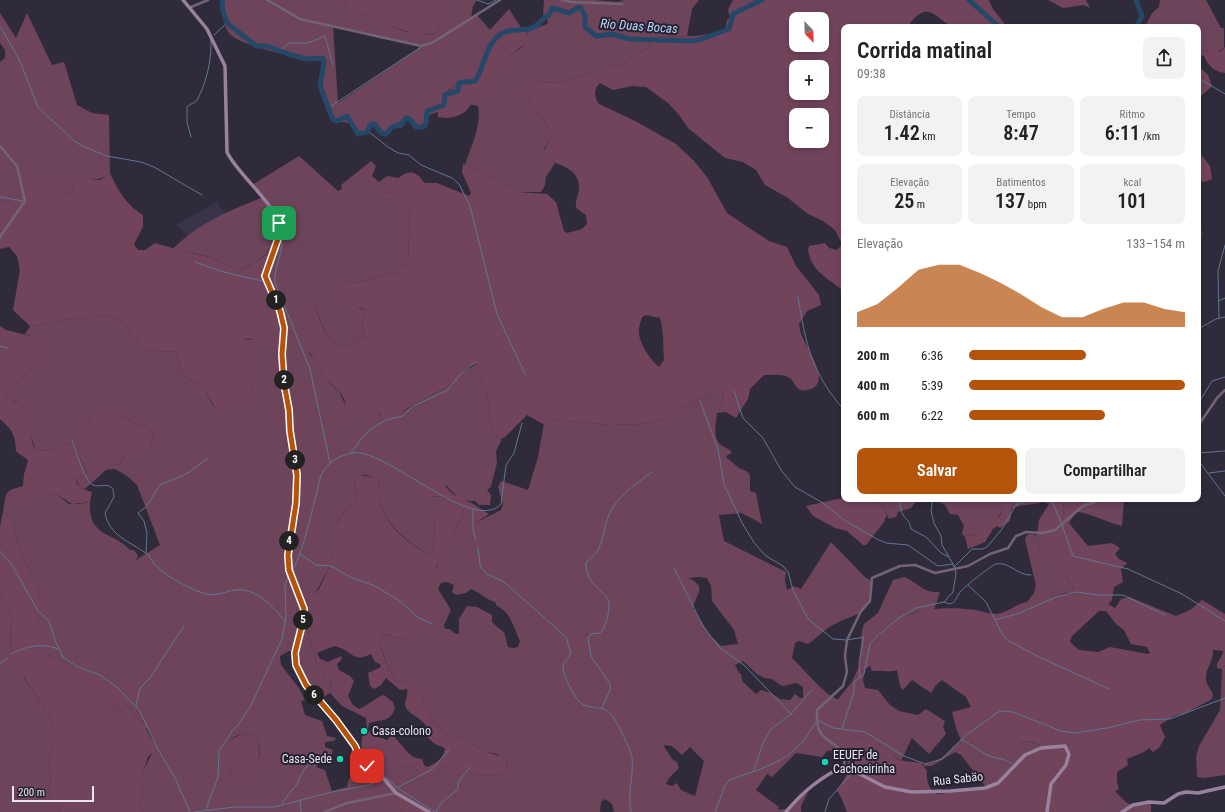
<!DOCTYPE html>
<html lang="pt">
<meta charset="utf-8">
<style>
:root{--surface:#fff;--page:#f2f2f2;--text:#222;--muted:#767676;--accent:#b45309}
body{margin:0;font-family:"Roboto Condensed",sans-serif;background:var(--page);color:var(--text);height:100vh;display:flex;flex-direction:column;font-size:15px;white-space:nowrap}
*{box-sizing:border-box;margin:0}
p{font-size:13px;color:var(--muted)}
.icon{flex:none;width:22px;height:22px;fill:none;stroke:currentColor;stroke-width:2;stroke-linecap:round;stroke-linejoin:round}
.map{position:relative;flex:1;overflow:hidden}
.side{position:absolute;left:841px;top:24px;width:360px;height:478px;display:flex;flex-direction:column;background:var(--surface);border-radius:8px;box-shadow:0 2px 6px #0003}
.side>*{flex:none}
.needle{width:26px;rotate:157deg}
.fabs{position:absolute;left:789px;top:12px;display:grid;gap:8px}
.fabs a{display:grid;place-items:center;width:40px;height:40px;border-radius:8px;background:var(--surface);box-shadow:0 2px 6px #0003;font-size:20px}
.scale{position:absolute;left:12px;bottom:10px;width:82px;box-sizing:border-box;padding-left:4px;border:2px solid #e7e5ef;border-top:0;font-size:11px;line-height:14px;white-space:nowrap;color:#e7e5ef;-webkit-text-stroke:3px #262131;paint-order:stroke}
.pin{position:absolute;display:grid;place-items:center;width:34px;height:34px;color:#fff;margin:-17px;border-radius:8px;box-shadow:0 2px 6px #0006}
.km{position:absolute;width:20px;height:20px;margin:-10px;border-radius:50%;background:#222;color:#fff;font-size:11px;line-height:20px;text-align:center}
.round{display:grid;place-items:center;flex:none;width:42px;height:42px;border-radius:8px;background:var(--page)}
.headline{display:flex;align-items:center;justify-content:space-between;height:68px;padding:0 16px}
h1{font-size:22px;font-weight:600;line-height:30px}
.figures{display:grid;grid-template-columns:repeat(3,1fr);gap:6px;height:68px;padding:4px 16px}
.figures div{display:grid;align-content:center;border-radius:8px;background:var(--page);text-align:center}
.figures b{font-size:20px;font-weight:600}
.figures small{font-size:11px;font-weight:400}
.figures p{font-size:11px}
.chart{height:112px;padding:8px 16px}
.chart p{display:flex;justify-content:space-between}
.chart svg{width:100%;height:72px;margin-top:4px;fill:var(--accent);opacity:.7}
.cta{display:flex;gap:8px;margin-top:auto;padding:8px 16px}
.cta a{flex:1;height:46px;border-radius:8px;background:var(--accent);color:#fff;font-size:16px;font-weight:600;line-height:46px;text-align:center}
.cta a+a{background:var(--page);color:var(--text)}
ul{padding:0 16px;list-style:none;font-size:13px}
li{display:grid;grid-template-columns:64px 48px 1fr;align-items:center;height:30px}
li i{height:10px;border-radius:5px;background:var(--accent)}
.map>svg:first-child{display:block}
.built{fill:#3a344a}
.green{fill:#6e445a;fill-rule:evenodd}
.forest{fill:#71445c;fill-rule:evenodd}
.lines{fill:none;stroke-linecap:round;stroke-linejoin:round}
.stream{stroke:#5f7791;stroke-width:1}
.river{stroke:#254869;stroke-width:5}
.street{stroke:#736475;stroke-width:2.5}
.secondary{stroke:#99829d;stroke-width:3.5}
.route-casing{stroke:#fff;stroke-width:8}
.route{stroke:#b45309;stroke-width:5}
.poi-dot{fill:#16d5b3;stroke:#262131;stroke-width:1.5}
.labels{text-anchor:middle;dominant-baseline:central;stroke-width:4;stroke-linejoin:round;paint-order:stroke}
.poi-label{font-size:12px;fill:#e7e5ef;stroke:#262131;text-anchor:start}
.street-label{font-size:12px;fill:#e7e5ef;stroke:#262131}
.water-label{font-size:13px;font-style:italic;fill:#b5d7f9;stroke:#262131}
</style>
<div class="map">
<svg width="1225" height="812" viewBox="0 0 1225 812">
<rect width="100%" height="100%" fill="#302b3b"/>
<polygon class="built" points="217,202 226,215 188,236 176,225"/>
<g class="green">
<path d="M220 0H343L350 10C358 13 369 15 377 19 395 28 415 38 436 33L442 20 433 0H477L473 6 471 18 477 15 490 30 509 9 522 29C513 33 505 32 497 38 487 46 482 61 474 71 460 88 438 88 438 112L430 114 424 126 421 129 415 128 408 120 401 128 394 127 386 136 380 133 374 124 366 134 358 135C354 123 348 120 335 123L333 121 334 117 319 76 324 66 321 61C304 59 238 46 229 33 222 23 223 11 220 0ZM333 26 379 38 422 46 338 103Z"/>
<path d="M544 0H594L618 2 624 0H699L692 9 687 36 656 37 648 48 622 64 559 83 537 82 528 97 551 131 552 135 544 149 551 161 555 163 546 177 545 185 541 192H518L500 183 485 172 465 165C471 146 482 125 478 106L470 104 507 58 522 47 528 37 527 32 547 24 548 20 543 15Z"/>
<polygon points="733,0 754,0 730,17 728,10"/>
<polygon points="1160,0 1206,0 1221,28 1224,28 1224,48 1215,53 1198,48 1198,27 1145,27 1152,13 1159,7"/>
<path d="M0 13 16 38 27 13 52 65 64 62 77 105 92 113 109 115 110 173C99 182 87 180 74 179L73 193 64 195 57 190 32 183V189L7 203 0 201V62L5 58V50L0 43Z"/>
<path d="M299 156 338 191 342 189 341 185 371 161 376 166 372 176 379 182 387 176 400 178 385 194V199L391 200 398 197 406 201 410 209 408 262 397 272 364 281 353 283 342 279 359 308 366 310 362 324 364 336C330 362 326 332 314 304H310L309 353 319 364 326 379 339 392 345 404V407L339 417 368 409 377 410 380 415 404 411 448 386 453 385 462 372 477 364 487 392 490 423 499 440 502 439 496 451 497 463 492 482 491 487 487 490 491 495 490 505H479L475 501C461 502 455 495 446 485L432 497 438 496 452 500 435 521 433 556C407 543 384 525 378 494 378 489 379 484 378 479L365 475 354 476 357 497 355 503 345 510 338 522V543L330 560V566L315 594 316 606 305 620 317 664 326 679H330L332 687 344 698 348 696 353 705 356 707 354 712 342 706 330 693 320 699C305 682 299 674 295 652L289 651 280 656 281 665 299 688 305 700 301 701 305 715 322 721 327 736 336 738 334 741 325 742V747L333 750 331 755 322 760 316 767 325 770 332 791 347 787 349 778 356 776 359 756 358 751 368 764 390 768 399 772 404 763H409L420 773 413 777 418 780 433 775 434 771 448 767 451 772H474L485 776 506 773 508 770 507 764 497 754 486 752 480 748 446 733 433 723 431 715 423 706 422 696 411 685 395 681C388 666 379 650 379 633L402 639 434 620 443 622C439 612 434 602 432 592 429 572 445 555 452 538 457 528 460 518 464 509L470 512 477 522 501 510 503 504 498 487 501 481 528 490 538 457 544 423 555 420 613 425 641 424 661 420 713 391 724 394 721 405 726 412 717 413C716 423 712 438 721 445 725 448 729 448 732 453L726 456 727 458 739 468 748 472 750 476V491L756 493 762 524 742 513 719 515 724 541 786 572 785 581 787 590 794 586 801 589 831 542 865 577 871 581C872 618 861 610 833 625 824 629 816 639 808 644L799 641 795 643 792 658C802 667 827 698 838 699L852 682 859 666 862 630 864 624 878 613 893 580 904 577C919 583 922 593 940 592L934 610C914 612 914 612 897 622 875 634 871 641 870 666L865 669 863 680 865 688 878 690 890 705 899 711 918 715 926 709 945 721 943 727 946 734 929 754 912 738 901 761 884 750 880 745 856 737 851 742 847 753 838 750 827 751 822 757 796 753 772 777 767 774 756 790 779 807 778 810 785 809 808 792 801 806V812H614L612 804 605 799 601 802 600 812H431L404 797 396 806 403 812H142L139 800 143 796C143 790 140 782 141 777 143 767 156 752 154 742 152 735 146 730 144 722L140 721 126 706 120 711 115 709 114 706 119 699 125 696C117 691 113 682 105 677 90 667 49 663 40 645 35 637 40 629 37 619L39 614 38 586 34 582 18 546 14 525 3 511 6 494 24 499H33L47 495 56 494 69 504H78L90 502C88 538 113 531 130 550H134L138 556 136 560 160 545 137 485 127 476 115 469 106 470 85 489 80 488 76 479 87 473 74 445 68 444C57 449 47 453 35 449L31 436 30 425 17 402 4 394 37 362 31 336 25 334 30 326C47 323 101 311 115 318 127 323 132 338 142 346 150 352 166 351 176 352L182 374 205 390 214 407 253 394 243 338 249 340 254 338 282 318 268 286 265 284 268 270 276 252 275 214C274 221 276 229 274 236 271 256 255 263 240 271L210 257 173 249C195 225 235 207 265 197L252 185ZM103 411 125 417 137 425 149 427 153 436 150 451C141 449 129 454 121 459L120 464 109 466C89 449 80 447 89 420ZM698 577 707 578 711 586 712 601 734 630 738 644 721 646 709 634 693 608C696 594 708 586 688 578ZM447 582 454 585 452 592 456 595 466 593 471 589C481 593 485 599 495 602L497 606C511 612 514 629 520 641L518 647 513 648 508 647C503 626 506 636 492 622V615L477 607 467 606 459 619V634L454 633 450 629H445L444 625 451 610 438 589 441 583ZM743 661 757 674 764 678 772 679 782 686 797 683 803 687V698H800L795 694 790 700 780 699 771 693 761 690 756 694 742 681 741 674 739 673 735 665ZM242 734 255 736C266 758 256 771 239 783 225 763 209 745 242 734ZM663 745 672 746 682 755 690 747 704 761 695 796 681 790 677 783 672 786 666 784 669 778 679 768 677 762 673 760Z"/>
<polygon points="873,499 918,499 911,508 898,512 896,517 889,519 884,508 875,500 871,500"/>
<path d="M933 499H1052L1049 504 1043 502C1032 506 1022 503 1012 509L1001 508 1002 511 995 522C981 528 982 519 975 536L968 535 965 537 962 534 964 526 958 515 950 514 945 505Z"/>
<path d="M1063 499H1124L1122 526C1108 523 1088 512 1076 512L1069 523 1064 522Z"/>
<polygon points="1030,534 1037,535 1040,551 1063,571 1077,593 1067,593 1027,602 1034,593 1036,586 1025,539 1026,536"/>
<path d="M0 594 8 605 12 617 11 652 24 678 44 707 52 723 53 731V746L48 767 51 769C52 777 47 790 51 798 53 803 57 807 60 812H0Z"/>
<polygon points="1225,665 1225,775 1204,778 1197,777 1196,757 1199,746 1220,710 1222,669"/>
<path d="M957 731 978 740 985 751H1001L1004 759C1011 756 1012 750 1017 746 1024 739 1037 742 1044 748 1024 761 1007 778 986 787L961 755 955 752 932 766H923L925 763C941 765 949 748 961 740Z"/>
<path d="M1115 791C1133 810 1128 804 1151 804V812H1086V808Z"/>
</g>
<g class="forest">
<polygon points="343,0 433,0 445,15 436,33 417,35 385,24 375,18 350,10"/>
<path d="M754 0H989L993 9 1007 27C992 27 967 30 954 27 941 24 931 2 916 17 912 20 910 22 909 27H844V292C828 277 812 273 808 250L809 246 825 243 829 248 837 250 842 244 835 230 823 221 808 214 788 198 765 185 756 170 743 162 725 158 688 128 680 116 668 103 646 87 632 86 613 90 600 83C593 90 594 96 599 104L635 121 676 144 694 161 707 177 727 213 769 241 787 247 796 266 819 295 821 305 807 311 799 324C800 328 800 334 803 338 807 349 829 379 813 388 809 390 806 391 801 390 795 388 795 383 791 379 784 373 772 375 764 375L750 389 748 399 736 418 726 412 721 405 724 395 713 391 661 420 641 424 613 425 555 420 543 424 527 415 505 437 499 440 490 423 487 392 477 364C468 365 458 374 457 383L448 386 392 417C384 417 381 417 377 410 364 409 358 410 349 419L341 420 339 417 345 407C347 396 334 387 327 380 323 375 322 368 318 364 313 356 304 348 303 337 303 326 307 314 310 304H314C325 331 330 362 364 336L362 324 366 310 353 305 341 294 339 282 342 279 353 283 364 281 397 272 408 262 410 209 406 201 398 198 391 200 384 199V197C388 188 404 167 416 174 420 176 422 181 425 183H437L469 196 471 193 462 172 463 164 485 172 500 183 518 192 547 194 556 202 564 231 567 233 582 229 587 224 586 215 576 208C575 201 578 197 579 190 581 167 558 166 545 158 541 147 553 141 551 131L528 97 525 88 537 82 559 83 622 64 648 48 656 37 695 36 725 32 727 20 736 11ZM796 19H822V45H796ZM796 67H822V93H796ZM796 115H822V141H796ZM646 315 660 318C664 332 663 346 664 360L659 367C651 360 639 344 639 332 638 327 641 322 642 317Z"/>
<polygon points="1048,0 1086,0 1090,8 1084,5 1063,8"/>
<path d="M525 28 528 37 527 42 507 58 466 111C456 118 449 119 438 117V101L443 95 467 78 496 39 506 32Z"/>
<path d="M1225 47V73C1215 72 1207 65 1204 56L1198 55V48C1208 51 1218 56 1225 47Z"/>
<polygon points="1198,65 1208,75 1212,86 1198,99"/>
<polygon points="1198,151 1210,166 1212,179 1204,182 1198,179"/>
<path d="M110 173C117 189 127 206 143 215V227L134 244 138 250H145L155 243 194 254 210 257 240 271C276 253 272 249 275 212L279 232 265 284 280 312 284 326C274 332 255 342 244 338L253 394 251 401 247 407 216 409 205 390 182 374 176 352C166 351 150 352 142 346 132 338 127 323 115 318 101 311 47 323 30 326L13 310 20 270 17 256 9 247 0 249V201L7 203 32 189V183L48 180 64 195 73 193 74 179 100 180Z"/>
<path d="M0 326 6 330 31 336 40 350 37 362 4 394C16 401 28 409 30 424 32 433 30 441 35 449 47 453 57 449 68 444L74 445 87 473 76 479C77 489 84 489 92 492L90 502 72 504 56 494 47 495 33 499H24L6 494 10 490 23 486 24 474 28 461C25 456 20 456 16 451 15 434 13 431 0 419Z"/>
<path d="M103 410 125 417 137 425 149 427 153 436 150 451C143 450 126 455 121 459L120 464 109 466 105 470C82 460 75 419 103 410Z"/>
<path d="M357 475 378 478C379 484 378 489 378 494 384 526 406 543 433 556L435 521 452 500 438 496 424 497 419 489V483L434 480 441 482 454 495 464 497 466 501 470 502 489 514 477 522 470 512 464 509 452 539 441 561 437 565 433 579 432 591 443 622 434 620 429 627 402 639 380 633C378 650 388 666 395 681L411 685 422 696 423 706 431 715 433 723 446 733 480 748 486 752 503 757 509 770 506 773 485 776 474 772H451L447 767 435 771 433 775 418 780 413 777 419 772 409 763H404L399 772C387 767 390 770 380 770 370 770 363 759 358 751L361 750 362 737 367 732 366 718 354 712 356 707 359 709C369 705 374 698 384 695L393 702 395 708C390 723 382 719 369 723L368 729 372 735 387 740 392 735C402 743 408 759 422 759L424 765 427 767C436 764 444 758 445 748L435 744 428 738C427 735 428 730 427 728 423 718 411 716 406 708 403 702 409 696 407 689L400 690 386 678 381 685 374 689 370 686 368 673 381 667 380 664 375 662 371 654C352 664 352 649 334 646L317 653 320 659 328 662 341 656 342 659 337 664 339 670 350 676 354 681 348 696 344 698 334 692 330 679H326L317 664 305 619 316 606 312 598 319 589 330 566V560L338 543V523L341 517 345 510 355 503 357 496 354 476Z"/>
<polygon points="842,498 875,500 884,508 887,516 885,518 884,522 866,545 863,545 847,531 835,528 813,516 806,506"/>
<path d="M1052 499H1063L1064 522 1069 523 1088 546 1112 543 1120 548 1115 554 1119 559 1127 563 1121 569 1123 582 1114 587 1112 600 1108 604 1115 608 1121 599 1129 597 1176 616 1190 610 1202 600 1225 614V665L1222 669 1217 668V664L1223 653V651L1213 650C1214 661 1205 669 1206 679 1206 684 1211 690 1213 694L1212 699 1186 713 1174 716 1160 725 1165 737 1159 748 1153 752 1149 748 1144 752 1127 759 1128 765 1117 772V783L1119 789 1086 808V812H847L841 797 837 791 846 776 848 767 847 753 851 742 850 736 876 742 898 760 921 763 927 771C926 780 928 789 937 794L991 787 1012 772 1028 754 1044 748C1037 741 1024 739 1017 746 1012 751 1011 756 1004 759L1001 751H985L980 749 978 741 957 731 952 712 971 707 966 697 942 680 936 685 931 693 912 680 903 690 900 686 897 670C887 673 882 670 872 671 867 659 870 644 879 635 902 609 942 605 975 610 982 611 989 614 996 614 1007 613 1016 604 1027 602 1043 598 1060 594 1077 593L1063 571 1040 551 1037 535 1039 520ZM1099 611H1106L1116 624 1124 630 1131 644 1147 647 1150 653 1148 654 1110 647 1098 652 1079 650 1070 642 1072 636Z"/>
<polygon points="1007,505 1012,505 1010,521 1000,528 997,526 993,529 985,542 968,549 965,537 968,535 975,536 979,524 995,522 996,517 1000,516 1002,511 1001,508"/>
<path d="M3 511 14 525 18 546 34 582 38 586V596L42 611 37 619 40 632 38 637C41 664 86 665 104 676 112 681 122 692 127 698L123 700 119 699 114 706 115 709 120 711 126 706 140 721 147 724 146 729 154 743V751L148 757 141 777 143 796 139 800 142 812H60C57 807 53 803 51 798 47 790 52 777 51 769L48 767 53 746V731L52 723 44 707 11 658 12 617 8 605 0 594V527Z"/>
<path d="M242 734 255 736C264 753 258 777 239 784L225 762 218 756 225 742Z"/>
<polygon points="401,797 404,797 431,812 403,812 395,805 394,802"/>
</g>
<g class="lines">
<g class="stream">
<polyline points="477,0 488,4 496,0"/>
<polyline points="0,26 19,59 38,107 73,140 82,146 107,156 141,162 154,167 202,195"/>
<polyline points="214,35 227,23"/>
<polyline points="280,51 289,43 308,43 325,36 333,65"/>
<polyline points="1198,78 1225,94"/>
<polyline points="328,108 421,47"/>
<polyline points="368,131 388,147 398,153 409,155 421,165 452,178 459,184 470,206 497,314 525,374"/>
<path d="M191 137 187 122V107C190 103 195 104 197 100 206 84 212 59 211 40"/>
<polyline points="0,197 23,201"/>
<polyline points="1198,220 1201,232 1198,271"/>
<path d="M282 241C282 254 273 273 275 283L310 369 330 463"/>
<polyline points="195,262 224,272 266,282"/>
<path d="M798 297C806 345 811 372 844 410"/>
<polyline points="1219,301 1225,298"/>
<polyline points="1219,318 1218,271 1225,245"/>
<polyline points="1198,322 1200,327"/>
<polyline points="1198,329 1216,319 1225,317"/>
<polyline points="0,346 7,348"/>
<polyline points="734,391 743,418 763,438 781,470 795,487 823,503 844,520 877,539 886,543 908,545 938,566 953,564"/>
<polyline points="700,401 718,449 724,484 742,523 755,544 766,556 783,566 788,572 793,590 808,619 833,639 847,640 864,637 859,663 860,678"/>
<polyline points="1198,404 1212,381 1225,377"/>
<path d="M72 440C76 450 84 481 93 485 100 488 107 482 113 489L114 497 105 513C109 536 131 542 147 554 150 556 152 561 154 564 166 576 187 588 203 593 216 598 224 591 236 590 256 587 274 608 285 621"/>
<polyline points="351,453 364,435 374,427 386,420 403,416 413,406 448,390 458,377 476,361"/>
<polyline points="1198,453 1225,451"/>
<polyline points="1198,460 1225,496"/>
<polyline points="1209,473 1225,471"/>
<path d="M900 499C899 519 909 516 911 529L926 537 941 553 949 557"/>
<polyline points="1013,499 1017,503"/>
<polyline points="1051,499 1061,522"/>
<polyline points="473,509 473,530 476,540"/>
<polyline points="1062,525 1073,556 1128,569 1182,594 1225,621"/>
<path d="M478 548 480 564 482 569 487 574 504 582 566 637 571 653C569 658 564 660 563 666 562 674 576 703 584 705 596 710 606 705 614 718 618 724 631 750 632 757 634 775 627 794 631 812"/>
<polyline points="0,551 12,565 38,611 49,621 55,640 63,657 76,666 100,675 117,687 140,711 156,746 175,778 190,812"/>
<polyline points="146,553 147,533 144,521 138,513 146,507 160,485 188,473 208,458"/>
<polyline points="300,554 316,565 331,566 350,577 375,586 400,601 417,617 432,624"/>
<polyline points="954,567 972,549 983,549 987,547 1002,529 1016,505 1030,499"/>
<polyline points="674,568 703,626 719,647 744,665 791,714"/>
<path d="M292 572C304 548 309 521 316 496 318 488 319 477 324 470 330 461 341 455 352 453 384 446 473 535 501 504L506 465 514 453 522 423"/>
<polyline points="968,585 986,602 1002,634 1007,640 1037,656 1109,689"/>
<path d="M944 602 950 604C957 602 956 596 961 591 966 586 990 566 996 564 1009 561 1018 576 1031 575"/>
<polyline points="995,620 1020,613 1056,597 1076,592 1098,595 1123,595 1165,615"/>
<path d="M10 654C26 647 40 642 58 649"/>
<polyline points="0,663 8,658"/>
<polyline points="136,706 140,688 150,678 184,626"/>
<path d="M602 708 610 690V684L591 656 588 638 591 634 600 633 603 630C606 622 610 611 609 603 608 591 586 588 586 563 589 558 595 556 598 550 605 536 604 520 613 507 623 492 639 482 652 472"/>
<polyline points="818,720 833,728 865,732 904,756 925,764 942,759 966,735 1000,711 1013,712 1061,731 1074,733 1107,728 1139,720 1170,719 1225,698"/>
<polyline points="842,729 854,692 854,682 864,674 870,644 878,635 899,618 916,608 944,602 953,592 956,573 953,564 942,545 941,536 934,523 931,511 933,499"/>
<polyline points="961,739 987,755 996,758 1003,759 1011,763"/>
<polyline points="753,772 764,741 771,729 791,714 812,690"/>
<polyline points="386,778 399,789 435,812"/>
<polyline points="398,787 431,770 449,750"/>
<polyline points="300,800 301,812"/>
<polyline points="282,803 297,784 304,769 314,761"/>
<polyline points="206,809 218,777 219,751 232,731 237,726 250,707 282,639 286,616 285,584 290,574"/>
<polyline points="194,812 235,807 274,807 332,792 369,785 383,779"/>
<polyline points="436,812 441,803 458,789 458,782 470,767"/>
<path d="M715 812 725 786 729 780C768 766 794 762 816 722"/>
<polyline points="825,812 829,799 852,773"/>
</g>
<g class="river">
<path d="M222 0 223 11 227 23 256 46H267L291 55 306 59 323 58 324 63 320 86 333 120 337 121 347 116 358 134 367 132 370 125 375 124 381 133 386 134 392 127 402 124 406 118 410 119 416 127H423L426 123 427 111 444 105 445 95 458 91 459 83 475 81C485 67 486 39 505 32 512 29 523 31 532 28 540 25 541 18 549 15L552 8 569 13 579 7 581 8 585 16V27L596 36 612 34 629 39 692 41 702 39 729 29 733 14 762 0"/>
<polyline points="969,0 999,27"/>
<polyline points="1136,27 1142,16 1136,0"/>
</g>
<g class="street">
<polyline points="267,0 300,19 421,46 432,43 500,0"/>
<polyline points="562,0 572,2 622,4"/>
<polyline points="191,7 208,0"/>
<polyline points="0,146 17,166 25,201 0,237"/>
<polyline points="1198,426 1217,398 1225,390"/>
<path d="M844 766 845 756C833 736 815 745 817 710L843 686 847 672 845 656 847 640 861 611 870 601 872 578 900 566 915 565 935 573 968 566 990 554 1008 548 1016 536 1026 532 1042 533 1055 530 1083 506 1103 499"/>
<polyline points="325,812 347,803 396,793"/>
</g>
<g class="secondary">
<path d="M183 0 207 29 225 66 227 152C238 176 281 207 280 232 279 244 269 263 265 276L281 311 284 328 282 354 284 383 289 410 290 431 297 475 296 503 288 555 289 570 304 609 303 621 295 653 296 665 306 685 336 720 355 746 361 761 378 772 396 793 429 812"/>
<path d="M786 812C802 792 821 777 844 766L885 787 912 792 950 791 985 788 998 783 1025 755 1041 748 1065 746 1069 754 1066 765 1051 784 1047 812"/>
<polyline points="1122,812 1133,805 1149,802 1164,803 1178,794 1186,792 1198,793 1225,787"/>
</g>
</g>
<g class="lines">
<defs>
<polyline id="route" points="279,223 280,233 265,276 280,311 284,328 282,354 284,383 289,410 290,431 297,475 296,503 288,555 289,570 304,609 303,621 295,653 296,665 306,685 336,720 355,746 361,761 367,766"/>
</defs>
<use href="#route" class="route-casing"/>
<use href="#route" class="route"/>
</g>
<g class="poi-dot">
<circle cx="364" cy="731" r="4"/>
<circle cx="340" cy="759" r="4"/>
<circle cx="825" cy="762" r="4"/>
</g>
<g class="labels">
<g class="poi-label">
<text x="372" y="731">Casa-colono</text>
<text x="833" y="755">EEUEF de<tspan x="833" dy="14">Cachoeirinha</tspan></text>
<text x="332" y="759" text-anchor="end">Casa-Sede</text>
</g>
<g class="street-label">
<text transform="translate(958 779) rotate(-6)">Rua Sabäo</text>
</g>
<g class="water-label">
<text transform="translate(639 26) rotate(4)">Rio Duas Bocas</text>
</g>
</g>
</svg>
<div class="fabs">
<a><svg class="needle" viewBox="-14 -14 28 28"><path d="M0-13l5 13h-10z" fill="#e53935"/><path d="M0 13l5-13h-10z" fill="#767676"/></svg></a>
<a>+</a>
<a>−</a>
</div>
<div class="scale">200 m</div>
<div class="pin" style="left:279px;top:223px;background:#1e9e55"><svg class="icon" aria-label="arrive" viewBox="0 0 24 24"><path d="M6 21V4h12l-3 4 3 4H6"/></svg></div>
<div class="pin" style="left:367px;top:766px;background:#d93025"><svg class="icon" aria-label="check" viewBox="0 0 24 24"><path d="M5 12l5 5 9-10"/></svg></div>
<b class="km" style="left:276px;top:300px">1</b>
<b class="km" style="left:284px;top:380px">2</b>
<b class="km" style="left:295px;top:460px">3</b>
<b class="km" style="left:289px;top:541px">4</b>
<b class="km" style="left:303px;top:620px">5</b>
<b class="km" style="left:314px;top:695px">6</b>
<section class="side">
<div class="headline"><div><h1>Corrida matinal</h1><p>09:38</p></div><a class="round"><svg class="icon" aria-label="share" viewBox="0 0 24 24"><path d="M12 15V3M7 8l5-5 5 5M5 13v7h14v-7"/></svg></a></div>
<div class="figures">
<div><p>Distância</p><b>1.42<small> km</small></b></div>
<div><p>Tempo</p><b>8:47</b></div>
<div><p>Ritmo</p><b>6:11<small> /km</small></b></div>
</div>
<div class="figures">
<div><p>Elevação</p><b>25<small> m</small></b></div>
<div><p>Batimentos</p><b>137<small> bpm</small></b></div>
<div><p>kcal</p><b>101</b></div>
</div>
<div class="chart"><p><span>Elevação</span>133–154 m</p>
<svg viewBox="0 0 160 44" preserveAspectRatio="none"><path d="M0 44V35L10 30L20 20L30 9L40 6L50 6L60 11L70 17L80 24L90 32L100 38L110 38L120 33L130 29L140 29L150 33L160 35V44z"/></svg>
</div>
<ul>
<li><b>200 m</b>6:36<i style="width:54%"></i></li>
<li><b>400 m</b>5:39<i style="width:100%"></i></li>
<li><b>600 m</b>6:22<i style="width:63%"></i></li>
</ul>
<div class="cta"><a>Salvar</a><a>Compartilhar</a></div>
</section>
</div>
